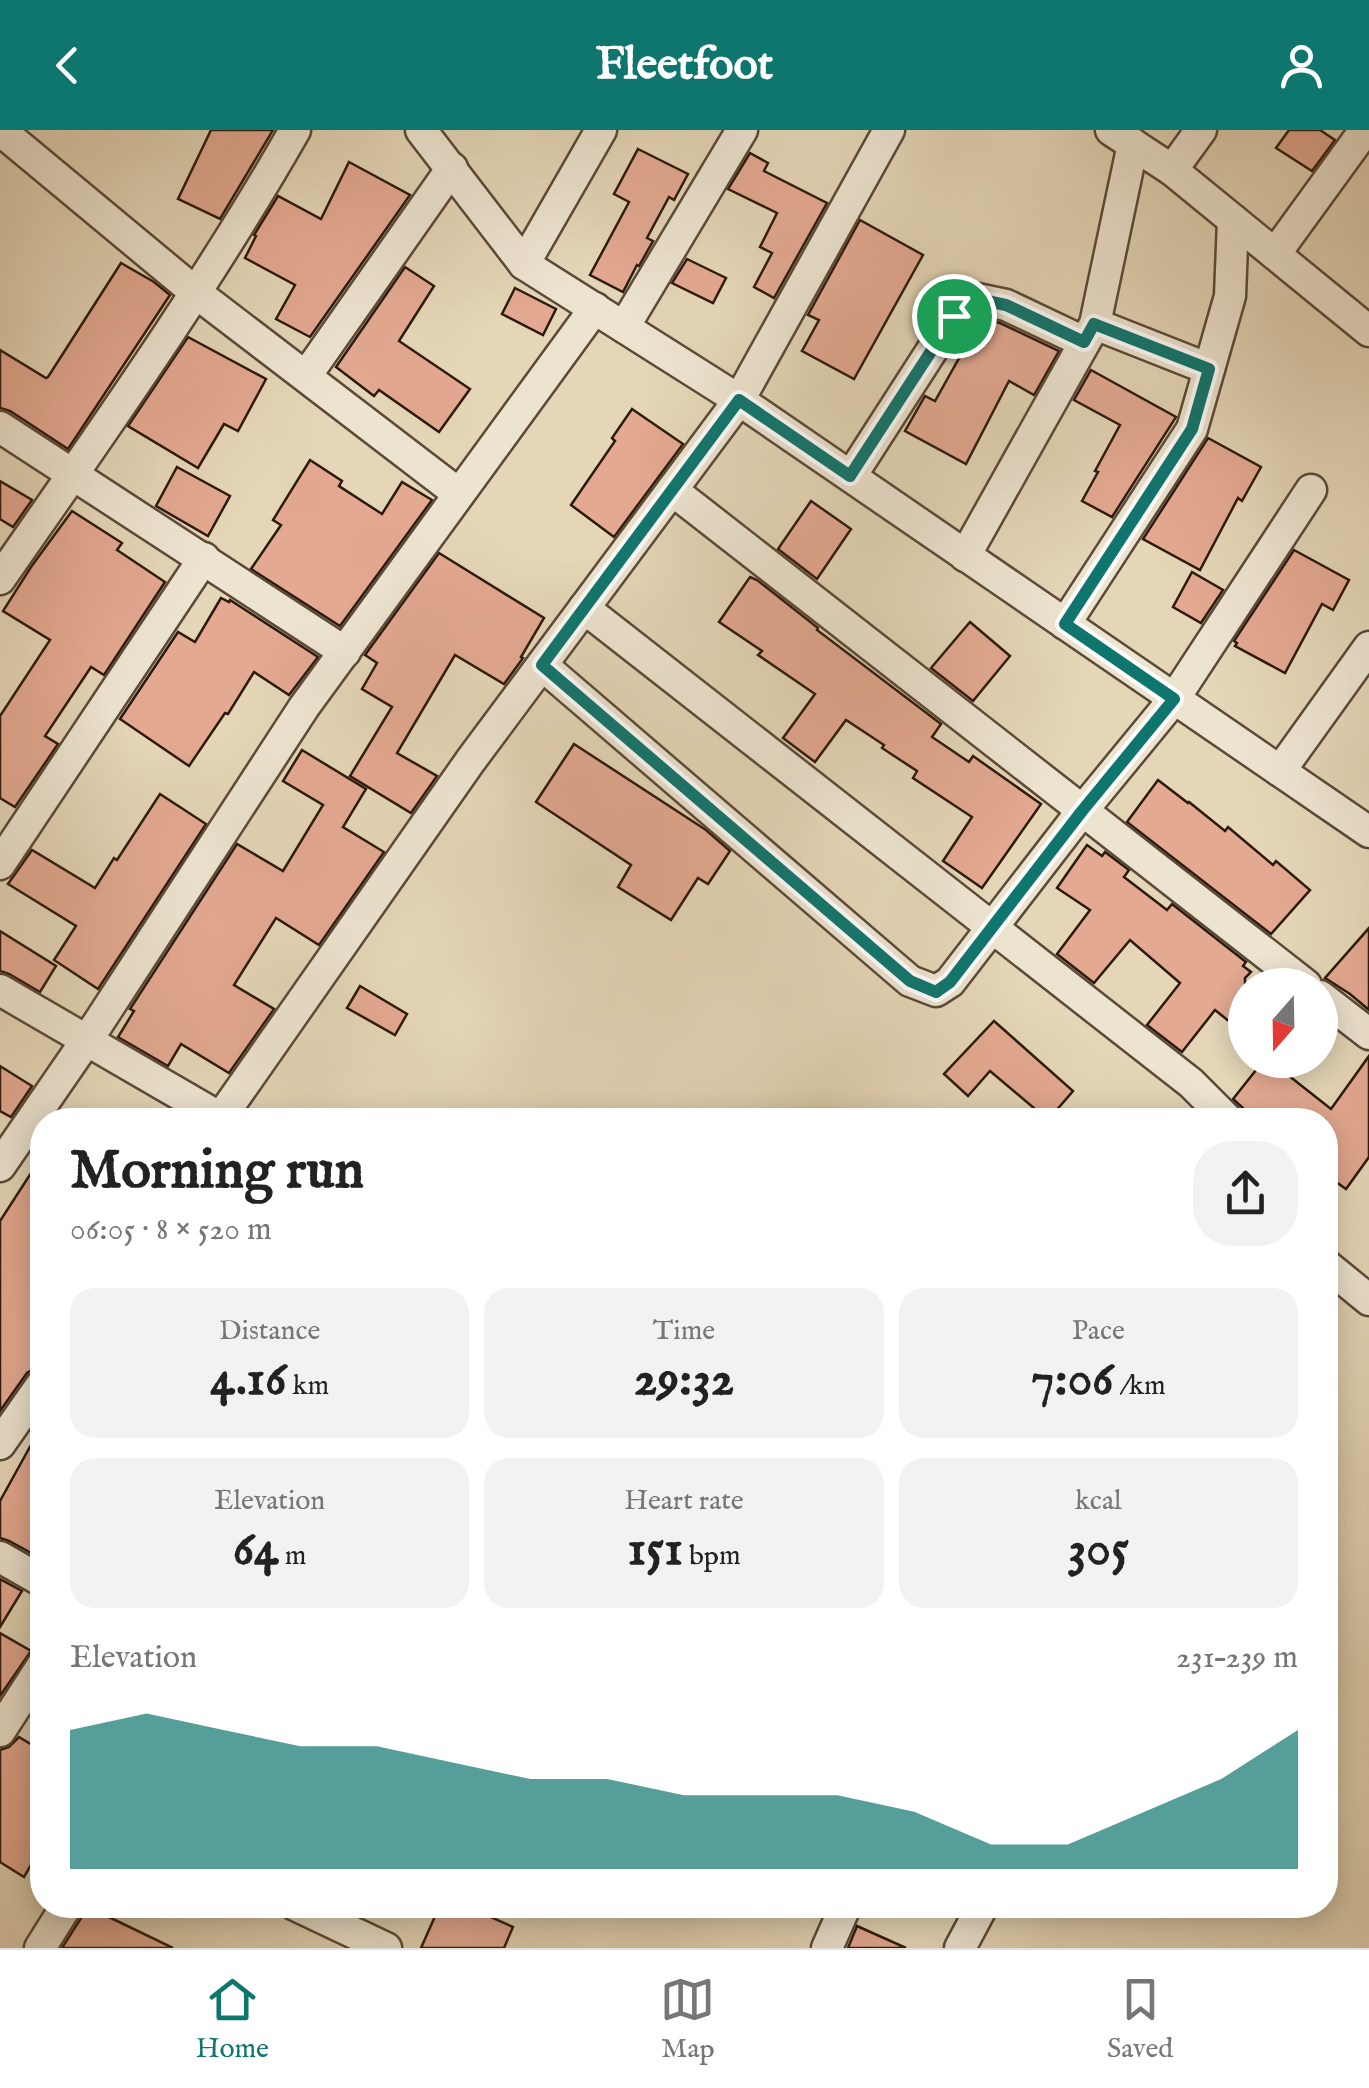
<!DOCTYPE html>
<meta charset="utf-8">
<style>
:root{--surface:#fff;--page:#f2f2f2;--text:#222;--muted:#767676;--line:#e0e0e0;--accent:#0f766e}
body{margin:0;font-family:"IM FELL English",serif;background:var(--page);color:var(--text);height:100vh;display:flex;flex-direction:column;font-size:38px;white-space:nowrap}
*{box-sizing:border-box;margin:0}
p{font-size:32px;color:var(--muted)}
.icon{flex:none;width:55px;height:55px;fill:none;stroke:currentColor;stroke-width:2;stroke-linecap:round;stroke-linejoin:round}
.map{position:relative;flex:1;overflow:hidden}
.details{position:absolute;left:30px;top:978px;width:1308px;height:810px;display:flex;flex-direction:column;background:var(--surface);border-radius:40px;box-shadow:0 5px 25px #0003}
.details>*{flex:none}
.needle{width:65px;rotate:200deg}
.controls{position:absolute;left:1228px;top:838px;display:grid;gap:20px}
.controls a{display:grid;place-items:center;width:110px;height:110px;border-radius:50%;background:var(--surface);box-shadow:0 5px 25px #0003;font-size:50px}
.pin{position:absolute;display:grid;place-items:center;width:85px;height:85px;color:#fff;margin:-42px;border:5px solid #fff;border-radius:50%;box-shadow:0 2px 10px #0007}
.round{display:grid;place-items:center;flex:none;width:105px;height:105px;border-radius:40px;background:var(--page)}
.head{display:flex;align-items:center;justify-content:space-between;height:170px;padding:0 40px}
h1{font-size:55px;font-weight:700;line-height:75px}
.figures{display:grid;grid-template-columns:repeat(3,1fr);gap:15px;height:170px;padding:10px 40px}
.figures div{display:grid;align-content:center;border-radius:25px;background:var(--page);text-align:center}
.figures b{font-size:50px;font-weight:700}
.figures small{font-size:28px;font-weight:400}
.figures p{font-size:28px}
.chart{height:280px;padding:20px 40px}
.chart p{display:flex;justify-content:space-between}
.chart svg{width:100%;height:180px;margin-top:10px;fill:var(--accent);opacity:.7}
header{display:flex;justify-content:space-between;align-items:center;height:130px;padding:0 40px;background:var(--accent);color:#fff;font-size:45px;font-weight:700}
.dock{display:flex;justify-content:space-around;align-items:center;height:140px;border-top:2px solid var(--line);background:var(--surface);font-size:28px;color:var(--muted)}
.dock a{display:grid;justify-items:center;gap:5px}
.dock .selected{color:var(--accent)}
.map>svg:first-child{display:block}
.building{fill:#e3a991;stroke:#2d1a0e;stroke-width:2.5}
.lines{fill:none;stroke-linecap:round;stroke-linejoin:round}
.street-casing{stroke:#5b4938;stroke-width:35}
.street{stroke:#ede4d0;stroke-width:30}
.route-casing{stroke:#fff;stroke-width:20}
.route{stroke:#0f766e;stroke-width:12}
</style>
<header><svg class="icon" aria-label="back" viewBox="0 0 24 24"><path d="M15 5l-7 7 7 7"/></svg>Fleetfoot<svg class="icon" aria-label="person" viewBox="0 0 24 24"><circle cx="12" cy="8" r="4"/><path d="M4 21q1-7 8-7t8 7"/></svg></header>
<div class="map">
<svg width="1369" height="1818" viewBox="0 0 1369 1818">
<rect width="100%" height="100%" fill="#e4d6b7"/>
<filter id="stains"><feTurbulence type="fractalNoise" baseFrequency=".002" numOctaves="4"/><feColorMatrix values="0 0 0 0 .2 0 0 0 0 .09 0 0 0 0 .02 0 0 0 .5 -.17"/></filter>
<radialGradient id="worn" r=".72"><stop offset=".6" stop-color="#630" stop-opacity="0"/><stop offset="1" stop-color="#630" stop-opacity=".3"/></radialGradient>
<g class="building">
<polygon points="211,0 273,0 220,89 178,69"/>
<polygon points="1289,0 1320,0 1335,10 1312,41 1276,18"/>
<polygon points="638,19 688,44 674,70 669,67 647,108 653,111 639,136 637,135 623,162 590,145 629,72 614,64"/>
<polygon points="750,23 768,33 764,41 827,73 774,168 754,157 772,123 760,117 777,83 728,59"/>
<polygon points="349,32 410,65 310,207 276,189 295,155 245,128 256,106 254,105 278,66 321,89"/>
<polygon points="860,90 923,125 854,249 802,221 819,190 808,185"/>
<polygon points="687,129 726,148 713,173 672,153"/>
<polygon points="121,133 154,152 170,165 68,319 10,281 0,278 0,220 46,248 48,247"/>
<polygon points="405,137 434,156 399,211 470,259 439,302 379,260 374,266 336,237"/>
<polygon points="515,158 556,179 543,205 502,184"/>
<polygon points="981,189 1000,193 1059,221 1034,265 1009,251 966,334 905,301 925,266 935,271"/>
<polygon points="188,207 266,249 238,301 224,294 198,338 128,296"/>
<polygon points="1091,240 1176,287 1112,387 1082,371 1098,342 1095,341 1120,295 1074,270"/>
<polygon points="632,279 683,314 614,407 571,375 615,311 612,308"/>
<polygon points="1208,308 1261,337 1242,371 1238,368 1200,440 1143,409"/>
<polygon points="310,330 342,351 339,356 382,384 402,352 432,370 340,496 251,439 281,395 273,390"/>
<polygon points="177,337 230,366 208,406 156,376"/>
<polygon points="0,351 32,370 13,397 0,389"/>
<polygon points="811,371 851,399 817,449 778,419"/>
<polygon points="72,381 122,413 117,420 165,452 104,545 91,537 45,606 58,614 15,677 0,668 0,586 50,510 3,481 31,437"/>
<polygon points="1294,420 1349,450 1333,480 1322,474 1285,543 1235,516 1237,513 1234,511"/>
<polygon points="439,423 544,488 521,527 523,528 504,554 455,525 397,623 437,646 411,683 350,646 392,577 362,559 377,533 365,525"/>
<polygon points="1192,442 1223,460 1201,493 1173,477"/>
<polygon points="750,447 757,450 818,498 817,500 941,594 932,607 969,632 973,626 1041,674 982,758 943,731 972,687 913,648 917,641 882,618 884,615 846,590 815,632 783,608 815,564 758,525 762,521 719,492"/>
<polygon points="221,468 229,472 230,470 318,527 289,565 254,542 228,584 225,583 189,636 120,589 178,502 195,512"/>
<polygon points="970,492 1010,526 973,571 931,538"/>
<polygon points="574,614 706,700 730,721 708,754 698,748 671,790 618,757 631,735 536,672"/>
<polygon points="302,620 366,659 343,697 384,722 319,815 276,788 234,855 274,879 229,943 181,914 168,936 118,907 134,881 130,879 237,714 283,741 323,675 283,651"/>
<polygon points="1158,650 1188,673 1189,672 1225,701 1228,697 1273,735 1276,731 1310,760 1271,804 1127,692"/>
<polygon points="160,664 206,694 98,859 54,830 76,796 8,754 32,720 95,758 114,728 117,730"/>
<polygon points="1087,715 1102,726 1105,722 1129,740 1124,747 1167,780 1172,774 1246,832 1243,836 1251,842 1245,848 1245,904 1215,880 1182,922 1147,895 1180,853 1130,810 1094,853 1057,824 1090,780 1057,758"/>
<polygon points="1369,798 1369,880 1350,864 1325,848"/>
<polygon points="0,801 56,836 40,862 9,844 0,841"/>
<polygon points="360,856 407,884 395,905 347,878"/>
<polygon points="994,891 1073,961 1048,990 990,941 968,966 944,944"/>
<polygon points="1369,926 1369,1027 1346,1059 1325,1044 1325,990 1256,990 1233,969 1264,930 1269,930 1331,979"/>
<polygon points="0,936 32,956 11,987 0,981"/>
<polygon points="42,1026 42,1229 38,1236 27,1243 0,1281 0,1091"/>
<polygon points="42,1295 42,1429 9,1411 0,1408 0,1371"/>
<polygon points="0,1449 22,1461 0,1497"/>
<polygon points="0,1503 31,1521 0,1566"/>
<polygon points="19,1607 42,1621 42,1716 24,1747 0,1732 0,1620 9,1617"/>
<polygon points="440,1775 464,1775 513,1797 504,1818 421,1818"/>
<polygon points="86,1776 173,1818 62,1818 83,1785"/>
<polygon points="857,1796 906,1818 848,1818"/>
</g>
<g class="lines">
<defs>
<g id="street">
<polyline points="0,0 195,162 459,364"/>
<polyline points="421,0 524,134 739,270 1369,702"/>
<polyline points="1111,0 1172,40 1201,0"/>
<polyline points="1172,40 1369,201"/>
<polyline points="1275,124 1365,0"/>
<polyline points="524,134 601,0"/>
<polyline points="1095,194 1209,239"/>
<polyline points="624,197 742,0"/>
<polyline points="306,246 452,38"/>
<polyline points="0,297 345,522"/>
<polyline points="851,346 954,186 977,169 1006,175 1084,212"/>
<polyline points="672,360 1306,855"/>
<polyline points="965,426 1095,194 1133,14"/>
<path d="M0 449C102 302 206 156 295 0"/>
<polyline points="584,478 1191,953 1228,990"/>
<polyline points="1065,494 1192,299 1230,166 1233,90"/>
<polyline points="542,535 910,851 936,861 950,852 1082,681 1174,569 1311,360"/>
<polyline points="1280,641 1369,517"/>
<polyline points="0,734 204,428"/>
<polyline points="0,860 224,990"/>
<polyline points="1320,866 1369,904"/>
<polyline points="219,990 471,630 739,270 889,0"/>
<polyline points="0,1036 97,895 304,577 595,178"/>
<polyline points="1325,1134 1369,1170"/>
<polyline points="0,1314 42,1254"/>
<polyline points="0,1427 42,1451"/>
<polyline points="0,1601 42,1536"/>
<polyline points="295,1775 386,1818"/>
<polyline points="40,1818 67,1775"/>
<polyline points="827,1818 846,1775"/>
<polyline points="960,1818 983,1775"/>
</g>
</defs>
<use href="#street" class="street-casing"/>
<use href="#street" class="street"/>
</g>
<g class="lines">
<defs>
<polygon id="route" points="977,169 1006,175 1084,212 1094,194 1209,239 1192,299 1065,494 1174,569 1082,681 950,852 936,862 910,851 542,535 739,270 850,346 954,186"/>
</defs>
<use href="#route" class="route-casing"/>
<use href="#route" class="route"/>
</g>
<rect width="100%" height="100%" filter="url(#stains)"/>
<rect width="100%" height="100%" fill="url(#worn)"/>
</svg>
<div class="controls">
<a><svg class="needle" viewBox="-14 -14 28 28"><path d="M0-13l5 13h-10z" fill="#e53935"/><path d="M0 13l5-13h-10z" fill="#767676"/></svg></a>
</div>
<div class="pin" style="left:954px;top:186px;background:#1e9e55"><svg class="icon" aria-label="arrive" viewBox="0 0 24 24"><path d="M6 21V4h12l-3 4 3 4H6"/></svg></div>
<section class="details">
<div class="head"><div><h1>Morning run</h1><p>06:05 · 8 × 520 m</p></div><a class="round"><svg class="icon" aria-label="share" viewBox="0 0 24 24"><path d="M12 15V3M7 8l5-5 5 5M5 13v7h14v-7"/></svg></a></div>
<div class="figures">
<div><p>Distance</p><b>4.16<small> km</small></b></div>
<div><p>Time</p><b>29:32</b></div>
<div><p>Pace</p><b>7:06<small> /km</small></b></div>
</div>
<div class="figures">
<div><p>Elevation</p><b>64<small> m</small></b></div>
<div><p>Heart rate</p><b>151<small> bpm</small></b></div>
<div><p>kcal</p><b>305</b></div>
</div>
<div class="chart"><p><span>Elevation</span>231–239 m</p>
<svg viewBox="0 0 160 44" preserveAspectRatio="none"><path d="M0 44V10L10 6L20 10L30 14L40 14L50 18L60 22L70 22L80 26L90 26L100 26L110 30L120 38L130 38L140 30L150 22L160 10V44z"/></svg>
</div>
</section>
</div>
<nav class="dock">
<a class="selected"><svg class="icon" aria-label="home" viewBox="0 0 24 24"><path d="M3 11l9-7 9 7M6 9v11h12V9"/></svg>Home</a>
<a><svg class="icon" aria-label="map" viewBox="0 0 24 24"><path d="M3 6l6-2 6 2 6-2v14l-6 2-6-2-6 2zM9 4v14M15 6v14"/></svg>Map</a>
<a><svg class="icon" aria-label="saved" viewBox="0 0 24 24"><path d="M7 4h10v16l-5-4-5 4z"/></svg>Saved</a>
</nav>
